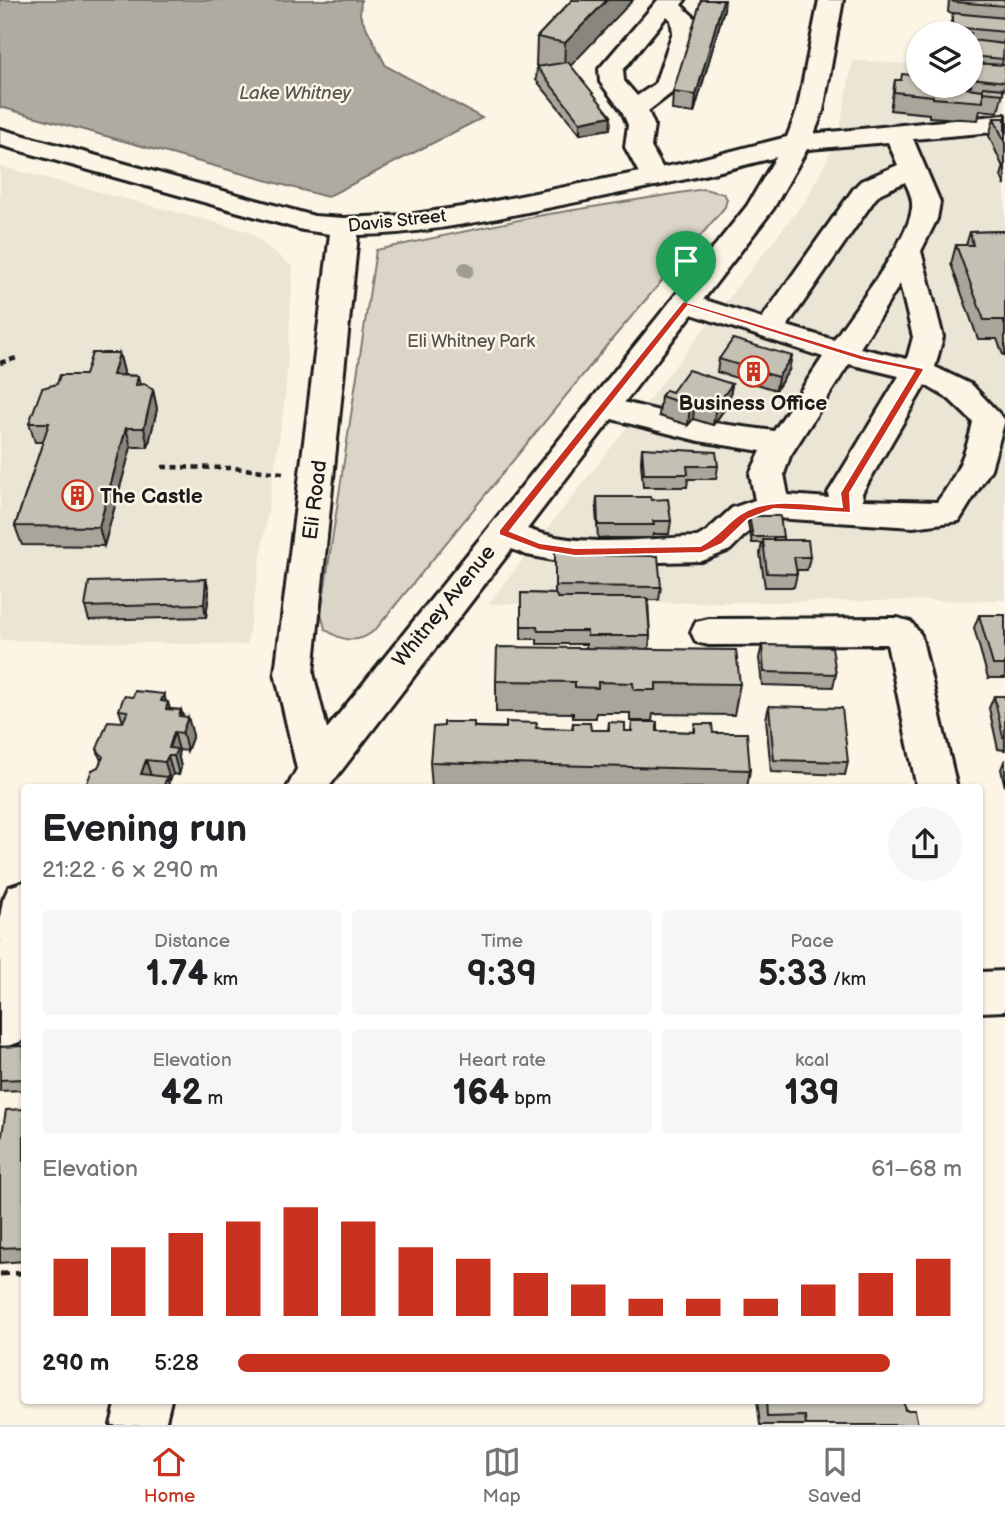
<!DOCTYPE html>
<meta charset="utf-8">
<style>
:root{--surface:#fff;--page:#f6f6f6;--text:#202124;--muted:#757577;--line:#e0e0e0;--accent:#c8321e}
body{margin:0;font-family:"Balsamiq Sans",sans-serif;background:var(--page);color:var(--text);height:100vh;display:flex;flex-direction:column;font-size:26px;white-space:nowrap}
*{box-sizing:border-box;margin:0}
p{font-size:23px;color:var(--muted)}
.icon{flex:none;width:38px;height:38px;fill:none;stroke:currentColor;stroke-width:2;stroke-linecap:round;stroke-linejoin:round}
.map{position:relative;flex:1;overflow:hidden}
.sheet{position:absolute;left:21px;top:784px;width:962px;height:620px;display:flex;flex-direction:column;background:var(--surface);border-radius:7px;box-shadow:0 2px 5px #0004}
.sheet>*{flex:none}
.buttons{position:absolute;left:906px;top:21px;display:grid;gap:14px}
.buttons a{display:grid;place-items:center;width:77px;height:77px;border-radius:50%;background:var(--surface);box-shadow:0 2px 5px #0004;font-size:35px}
.pin{position:absolute;display:grid;place-items:center;width:60px;height:60px;color:#fff;margin:-72px -30px;border-radius:50% 50% 50% 0;rotate:-45deg;box-shadow:0 0 7px #0007}
.pin .icon{rotate:45deg}
.round{display:grid;place-items:center;flex:none;width:74px;height:74px;border-radius:37px;background:var(--page)}
.head{display:flex;align-items:center;justify-content:space-between;height:119px;padding:0 21px}
h1{font-size:38px;font-weight:800;line-height:52px}
.metrics{display:grid;grid-template-columns:repeat(3,1fr);gap:10px;height:119px;padding:7px 21px}
.metrics div{display:grid;align-content:center;border-radius:7px;background:var(--page);text-align:center}
.metrics b{font-size:35px;font-weight:800}
.metrics small{font-size:19px;font-weight:400}
.metrics p{font-size:19px}
.chart{height:196px;padding:14px 21px}
.chart p{display:flex;justify-content:space-between}
.chart svg{width:100%;height:126px;margin-top:7px;stroke:var(--accent);stroke-width:6}
ul{padding:0 21px;list-style:none;font-size:23px}
li{display:grid;grid-template-columns:112px 84px 1fr;align-items:center;height:52px}
li i{height:18px;border-radius:9px;background:var(--accent)}
.dock{display:flex;justify-content:space-around;align-items:center;height:98px;border-top:2px solid var(--line);background:var(--surface);font-size:19px;color:var(--muted)}
.dock a{display:grid;justify-items:center;gap:4px}
.dock .selected{color:var(--accent)}
.map>svg:first-child{display:block}
.built{fill:#ebe5d6}
.green{fill:#dbd5c8;stroke:#7c7872;stroke-width:2}
.water{fill:#b0aba1;stroke:#75726c;stroke-width:2}
.lines{fill:none;stroke-linecap:round;stroke-linejoin:round}
.minor-casing{stroke:#1c1c1c;stroke-width:6}
.major-casing{stroke:#1c1c1c;stroke-width:6}
.path-far1{stroke:#1c1c1c;stroke-width:4.5;stroke-dasharray:6 4.5;stroke-linecap:butt}
.path{stroke:#1c1c1c;stroke-width:5;stroke-dasharray:9 6;stroke-linecap:butt}
.minor{fill:#fcf5e5;fill-rule:evenodd}
.major{fill:#fcf5e5;fill-rule:evenodd}
.tree{fill:#a09c93}
.wall{fill:#a9a59a;stroke:#1c1c1c;stroke-width:2}
.shaded-wall{fill:#89867d;stroke:#1c1c1c;stroke-width:2}
.building{fill:#c4c0b3;stroke:#1c1c1c;stroke-width:2}
.route{fill:#c8321e;stroke:#fff;stroke-width:2;fill-rule:evenodd}
.labels{text-anchor:middle;dominant-baseline:central;stroke-width:5;stroke-linejoin:round;paint-order:stroke}
.far-street-label{font-size:18px;fill:#1c1c1c;stroke:#fcf5e5}
.far-park-label{font-size:18px;fill:#555450;stroke:#fcf5e5}
.far-water-label{font-size:19px;font-style:italic;fill:#575551;stroke:#fcf5e5}
.poi-label{font-size:21px;font-weight:bold;fill:#1c1c1c;stroke:#fcf5e5}
.street-label{font-size:21px;fill:#1c1c1c;stroke:#fcf5e5}
</style>
<div class="map">
<svg width="1005" height="1425" viewBox="0 0 1005 1425">
<rect width="100%" height="100%" fill="#fcf5e5"/>
<filter id="ink" filterUnits="userSpaceOnUse"><feTurbulence type="fractalNoise" baseFrequency=".0143" numOctaves="2"/><feDisplacementMap in="SourceGraphic" scale="14" xChannelSelector="R" yChannelSelector="G"/><feConvolveMatrix kernelMatrix="1 2 1 2 8 2 1 2 1" color-interpolation-filters="sRGB"/></filter>
<g filter="url(#ink)">
<g class="built">
<polygon points="853,60 919,65 919,86 971,86 1005,73 1005,600 488,604 808,197 838,137"/>
<polygon points="0,166 248,231 293,267 285,400 247,645 0,640"/>
</g>
<path class="green" d="M704 189 724 194 727 199 725 207 608 344 376 629C360 644 342 642 325 629L321 613 376 250 543 215Z"/>
<polygon class="water" points="0,0 361,0 360,15 386,66 482,118 327,197 0,107"/>
<g class="lines">
<defs>
<g id="minor">
<path d="M658 0H685L681 5 695 18 697 32 678 88 648 111 654 125 651 147 668 178 665 184 655 186 645 184 625 147 628 125 622 111 600 82 599 69ZM667 16 671 20 673 32 655 84 637 96 624 81 623 70Z"/>
<path d="M1005 115V131L913 139 940 202 937 219 921 251 943 337 935 367 972 385 1005 420 991 469 959 521 913 527 775 518 756 524 730 550 702 561 574 564 527 555 491 541 486 533 491 525C510 519 524 529 543 534 589 547 649 538 697 537L706 532 732 508 755 500 750 474 761 451 699 441 592 414 587 407 592 400 603 397 699 421 774 431 823 357 676 309 671 303 676 297 686 294 762 318 855 187 861 181 898 165 888 142 798 150 789 148 785 142 789 136ZM905 182C909 190 913 199 912 208 909 241 853 310 834 340L787 326 875 199 881 193ZM900 284 913 337 907 359 860 348ZM849 364 899 376 828 493 829 498 788 495 784 474 790 456ZM925 385 949 399 973 422C967 451 956 478 937 502L863 500 862 493Z"/>
<polygon points="898,618 911,622 921,635 957,788 917,788 887,644 709,645 696,642 691,632 696,622 709,619"/>
<polygon points="24,882 24,1036 22,1041 6,1047 0,1045 0,918 3,900 9,887"/>
<polygon points="1005,971 1005,1011 980,1012 980,972"/>
</g>
<g id="major">
<path d="M819 0H843L823 111 811 142 773 209 328 788H287L297 769 275 673 330 234 303 230 0 145V129L314 216 344 218 408 215 475 205 685 163 787 137 797 111ZM776 157 747 206 327 729 313 673 358 235C424 234 488 220 552 207 627 192 702 177 776 157Z"/>
<polygon points="117,1400 171,1400 165,1425 111,1425"/>
</g>
</defs>
<use href="#minor" class="minor-casing"/>
<use href="#major" class="major-casing"/>
<g class="path-far1">
<polyline points="0,363 20,357"/>
<polyline points="162,467 233,468 283,473"/>
</g>
<polyline class="path" points="0,1274 24,1273"/>
<use href="#minor" class="minor"/>
<use href="#major" class="major"/>
</g>
<circle class="tree" cx="466" cy="270" r="8"/>
<g class="wall">
<polygon points="572,0 571,66 611,116 610,129 580,134 536,80 537,67 540,67 536,66 537,37"/>
<polygon points="949,0 1005,0 1005,9 1003,18 1005,18 1005,35 1003,44 1003,59 1002,65 1005,65 1005,85 998,112 980,110 978,120 929,117 929,114 890,110 895,80 919,86 971,86 971,33 950,33 950,25 953,15 948,12"/>
<polygon points="724,9 694,113 672,110 673,92"/>
<polygon points="994,118 1005,118 1005,186 1001,176 1004,166 1002,165 989,136"/>
<polygon points="1005,231 1005,355 1003,355 997,339 978,339 951,264 956,245 966,245 970,232"/>
<polygon points="119,353 124,372 123,375 138,376 140,385 153,390 157,409 148,447 131,447 104,546 22,545 15,526 43,442 35,442 29,423 85,375"/>
<polygon points="719,359 789,370 776,390 717,372"/>
<polygon points="732,384 729,403 713,425 693,419 688,425 659,416 661,396 672,392"/>
<polygon points="642,448 718,466 716,479 688,479 687,487 643,487 641,462"/>
<polygon points="597,497 651,500 671,521 669,534 653,534 652,538 598,538 596,510"/>
<polygon points="749,516 783,537 783,540 810,557 807,570 797,570 797,574 794,587 765,587 760,553 762,543 752,543 748,523"/>
<polygon points="555,551 591,555 661,587 659,600 648,600 650,636 649,649 740,684 734,715 653,714 652,721 630,721 630,713 596,713 596,718 573,718 573,713 496,712 496,681 586,648 586,644 537,644 537,639 521,639 521,593 555,594"/>
<polygon points="206,579 209,592 206,617 89,620 85,607"/>
<polygon points="979,615 1005,615 1005,678 988,678 974,628"/>
<polygon points="762,645 836,674 833,687 762,685 759,658"/>
<polygon points="164,694 166,702 170,709 181,710 183,716 193,735 187,751 179,750 178,754 181,767 179,775 173,774 170,780 168,780 101,761 97,749 123,722 119,710 133,697"/>
<polygon points="994,696 1005,696 1005,750 998,749 989,708"/>
<polygon points="769,706 848,762 845,775 771,772 766,719"/>
<polygon points="609,722 625,731 631,731 632,722 657,731 694,732 695,724 713,733 750,770 747,788 432,788 430,762 444,726 572,729 573,723 591,730 608,730"/>
<polygon points="1005,759 1005,787 1001,769"/>
<polygon points="24,1046 24,1090 0,1091 0,1047"/>
<polygon points="24,1109 24,1261 0,1263 0,1147"/>
<polygon points="757,1400 903,1400 905,1410 918,1425 760,1425"/>
</g>
<g class="shaded-wall">
<polygon points="607,0 633,0 564,73 565,43"/>
<polygon points="723,0 725,0 724,9 694,113 696,95"/>
<polygon points="611,116 610,129 580,134 580,122"/>
<polygon points="119,353 124,372 117,394 113,375"/>
<polygon points="792,356 789,370 776,390 778,377"/>
<polygon points="732,384 729,403 713,425 716,406"/>
<polygon points="153,390 157,409 148,447 144,428"/>
<polygon points="695,399 693,419 688,425 690,406"/>
<polygon points="126,428 131,447 104,546 99,527"/>
<polygon points="206,579 209,592 206,617 204,604"/>
<polygon points="164,694 167,706 168,702 173,721 161,701"/>
<polygon points="181,710 185,725 188,717 193,735 187,751 179,716"/>
<polygon points="174,732 179,750 178,754 181,767 179,775 174,756 169,748"/>
<polygon points="168,756 173,774 170,780 165,762"/>
<polygon points="146,760 152,779 141,774"/>
<polygon points="167,777 170,788 163,788"/>
</g>
<g class="building">
<polygon points="572,0 607,0 565,43 537,37"/>
<polygon points="701,0 723,0 696,95 673,92"/>
<polygon points="951,0 1005,0 1005,6 954,2"/>
<polygon points="953,13 1005,18 1005,32 953,27"/>
<polygon points="971,40 1004,44 1003,59 971,56"/>
<polygon points="568,62 611,116 580,122 537,67"/>
<polygon points="971,63 1005,65 1005,82 971,78"/>
<polygon points="902,74 919,76 919,86 949,86 983,90 983,102 933,98 933,96 894,92 895,80 901,80"/>
<polygon points="983,87 1003,89 1003,94 983,92"/>
<polygon points="994,118 1005,118 1005,143"/>
<polygon points="1005,231 1005,326 1003,320 984,320 956,245 973,245 970,232"/>
<polygon points="733,339 792,356 778,377 719,359"/>
<polygon points="92,353 119,353 113,375 138,376 136,385 145,384 153,390 144,428 126,428 99,527 15,526 49,423 29,423 42,388 57,384 60,375 85,375"/>
<polygon points="688,370 732,384 716,406 695,399 690,406 661,396 666,390 672,392"/>
<polygon points="642,448 716,452 718,466 687,466 688,474 644,474"/>
<polygon points="597,497 650,497 651,500 668,499 671,521 653,521 654,525 598,525"/>
<polygon points="749,516 780,516 783,537 753,537"/>
<polygon points="763,540 808,540 810,557 794,557 797,574 767,573"/>
<polygon points="555,551 591,551 591,555 658,556 661,587 555,586"/>
<polygon points="206,579 204,604 85,607 89,582"/>
<polygon points="521,593 555,594 558,598 647,598 650,636 587,636 587,631 538,631 537,626 521,626"/>
<polygon points="979,615 1005,615 1005,665 993,665"/>
<polygon points="762,645 832,647 836,674 764,672"/>
<polygon points="497,647 736,650 740,684 656,683 656,690 634,690 633,683 598,682 598,688 575,687 575,682 496,681"/>
<polygon points="135,691 164,694 161,701 168,702 166,709 181,710 179,716 188,717 182,733 174,732 169,748 177,749 174,756 168,756 165,762 146,760 141,774 167,777 163,788 85,788 92,770 98,767 103,757 97,749 108,721 123,722 128,711 119,710 124,696 133,697"/>
<polygon points="994,696 1005,696 1005,737 1003,737"/>
<polygon points="769,706 842,708 848,762 774,760"/>
<polygon points="444,722 474,722 474,727 506,728 506,722 537,723 536,728 573,729 573,723 590,723 591,730 609,730 609,722 625,723 625,731 632,731 632,722 657,722 657,731 695,732 695,724 712,724 713,733 747,733 750,770 430,762 433,727 444,726"/>
<polygon points="24,1046 24,1079 0,1080 0,1047"/>
<polygon points="24,1109 24,1247 0,1248 0,1147 6,1110"/>
<polygon points="766,1400 903,1400 905,1410 915,1410 918,1425 806,1425 805,1416 767,1417"/>
</g>
</g>
<path class="route" d="M683 301 865 356 923 368 924 370 850 493 851 513 774 509 748 519 722 544 702 553 575 556 539 550 499 535V530ZM688 306 860 360 914 371 840 493 842 507C810 505 767 495 739 515 725 525 716 538 700 546L575 548 540 543 510 531Z"/>
<defs>
<symbol id="building-ring" viewBox="-11 -11 22 22"><circle r="9.5" fill="#fcf5e5" stroke="#c8321e" stroke-width="1.5"/><path d="M-4-6H4V6H1V3H-1V6H-4ZM-2.5-4.3h1.7v1.8h-1.7ZM.8-4.3h1.7v1.8H.8ZM-2.5-1h1.7V.8h-1.7ZM.8-1h1.7V.8H.8Z" fill="#c8321e"/></symbol>
</defs>
<g fill-rule="evenodd">
<use href="#building-ring" x="736" y="354" width="35" height="35"/>
<use href="#building-ring" x="60" y="478" width="35" height="35"/>
</g>
<g class="labels">
<g class="far-street-label">
<text transform="translate(397 221) rotate(-6)">Davis Street</text>
</g>
<g class="far-park-label">
<text x="471" y="341">Eli Whitney Park</text>
</g>
<g class="far-water-label">
<text x="295" y="93">Lake Whitney</text>
</g>
<g class="poi-label">
<text x="753" y="403">Business Office</text>
<text x="100" y="496" text-anchor="start">The Castle</text>
</g>
<g class="street-label">
<text transform="translate(315 500) rotate(-83)">Eli Road</text>
<text transform="translate(444 606) rotate(-51)">Whitney Avenue</text>
</g>
</g>
</svg>
<div class="buttons">
<a><svg class="icon" aria-label="layers" viewBox="0 0 24 24"><path d="M12 4l9 5-9 5-9-5zM3 14l9 5 9-5"/></svg></a>
</div>
<div class="pin" style="left:686px;top:303px;background:#1e9e55"><svg class="icon" aria-label="arrive" viewBox="0 0 24 24"><path d="M6 21V4h12l-3 4 3 4H6"/></svg></div>
<section class="sheet">
<div class="head"><div><h1>Evening run</h1><p>21:22 · 6 × 290 m</p></div><a class="round"><svg class="icon" aria-label="share" viewBox="0 0 24 24"><path d="M12 15V3M7 8l5-5 5 5M5 13v7h14v-7"/></svg></a></div>
<div class="metrics">
<div><p>Distance</p><b>1.74<small> km</small></b></div>
<div><p>Time</p><b>9:39</b></div>
<div><p>Pace</p><b>5:33<small> /km</small></b></div>
</div>
<div class="metrics">
<div><p>Elevation</p><b>42<small> m</small></b></div>
<div><p>Heart rate</p><b>164<small> bpm</small></b></div>
<div><p>kcal</p><b>139</b></div>
</div>
<div class="chart"><p><span>Elevation</span>61–68 m</p>
<svg viewBox="0 0 160 44" preserveAspectRatio="none"><path d="M5 44V24M15 44V20M25 44V15M35 44V11M45 44V6M55 44V11M65 44V20M75 44V24M85 44V29M95 44V33M105 44V38M115 44V38M125 44V38M135 44V33M145 44V29M155 44V24"/></svg>
</div>
<ul>
<li><b>290 m</b>5:28<i style="width:90%"></i></li>
</ul>
</section>
</div>
<nav class="dock">
<a class="selected"><svg class="icon" aria-label="home" viewBox="0 0 24 24"><path d="M3 11l9-7 9 7M6 9v11h12V9"/></svg>Home</a>
<a><svg class="icon" aria-label="map" viewBox="0 0 24 24"><path d="M3 6l6-2 6 2 6-2v14l-6 2-6-2-6 2zM9 4v14M15 6v14"/></svg>Map</a>
<a><svg class="icon" aria-label="saved" viewBox="0 0 24 24"><path d="M7 4h10v16l-5-4-5 4z"/></svg>Saved</a>
</nav>
